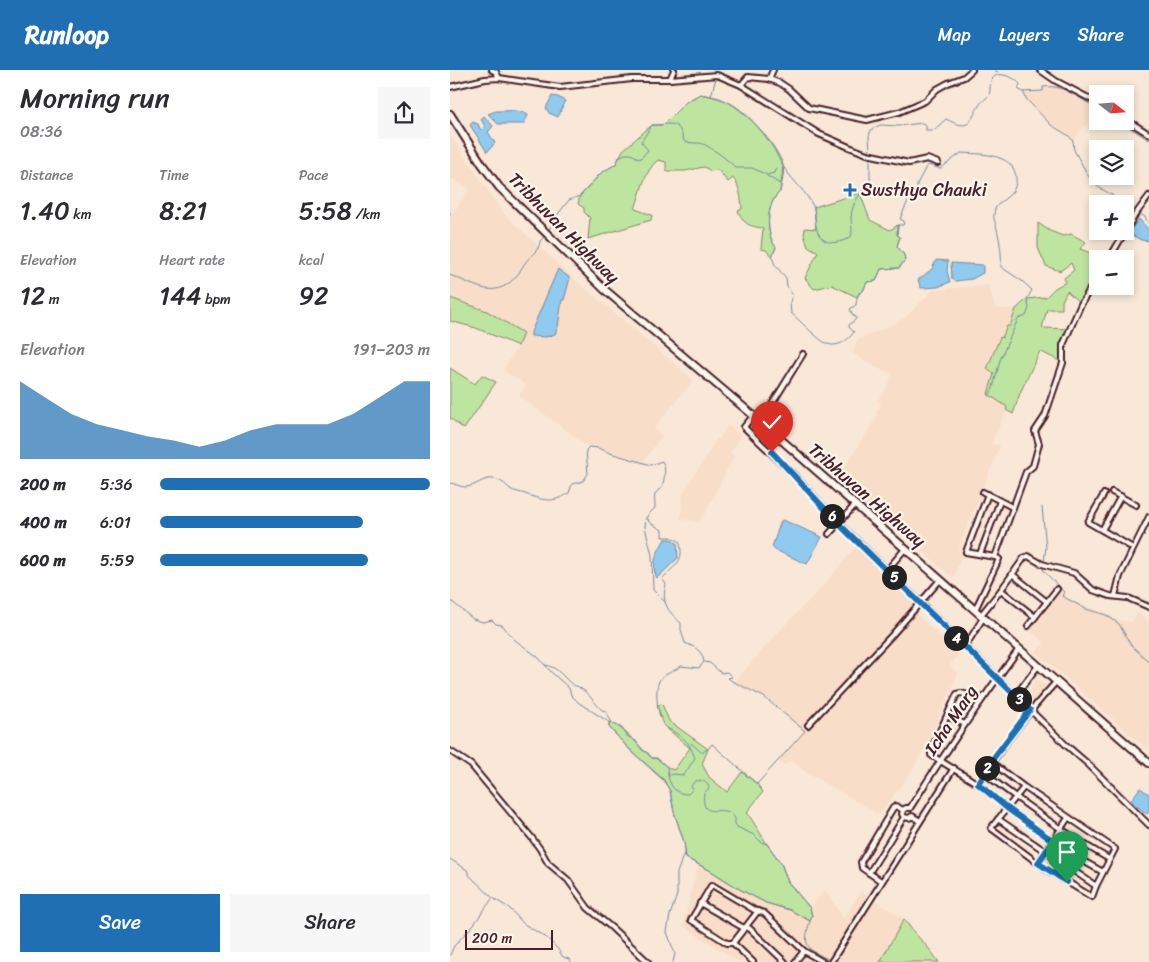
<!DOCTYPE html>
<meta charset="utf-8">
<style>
:root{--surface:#fff;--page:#f7f7f7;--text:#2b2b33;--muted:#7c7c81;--accent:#1f6fb2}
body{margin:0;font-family:Sriracha,sans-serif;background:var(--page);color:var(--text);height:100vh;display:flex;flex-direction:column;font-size:19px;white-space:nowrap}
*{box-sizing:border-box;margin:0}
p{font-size:16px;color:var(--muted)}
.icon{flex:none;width:28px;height:28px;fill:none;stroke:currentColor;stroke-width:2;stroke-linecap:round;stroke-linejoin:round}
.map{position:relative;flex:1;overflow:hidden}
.panel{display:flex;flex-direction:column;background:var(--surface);width:450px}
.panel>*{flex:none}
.needle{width:32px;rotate:107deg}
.tools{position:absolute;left:639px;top:15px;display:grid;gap:10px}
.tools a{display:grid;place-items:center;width:45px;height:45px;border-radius:0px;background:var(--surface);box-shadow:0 2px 8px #0003;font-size:25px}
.scale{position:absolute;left:15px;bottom:12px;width:88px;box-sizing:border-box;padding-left:5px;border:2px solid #4a1f2b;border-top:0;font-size:14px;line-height:18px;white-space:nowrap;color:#4a1f2b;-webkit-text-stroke:4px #fbf7ec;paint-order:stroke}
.pin{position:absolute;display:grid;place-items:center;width:42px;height:42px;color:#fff;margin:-51px -21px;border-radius:50% 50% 50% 0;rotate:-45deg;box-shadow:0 0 5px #0007}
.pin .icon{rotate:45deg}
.km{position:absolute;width:25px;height:25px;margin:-12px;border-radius:50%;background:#222;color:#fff;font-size:14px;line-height:25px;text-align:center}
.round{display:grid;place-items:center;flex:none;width:52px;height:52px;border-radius:0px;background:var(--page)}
.overview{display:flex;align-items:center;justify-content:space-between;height:85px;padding:0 20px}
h1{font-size:28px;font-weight:600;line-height:38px}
.figures{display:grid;grid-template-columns:repeat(3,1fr);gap:8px;height:85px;padding:5px 20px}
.figures div{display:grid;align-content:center}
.figures b{font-size:25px;font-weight:600}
.figures small{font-size:14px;font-weight:400}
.figures p{font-size:14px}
.chart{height:140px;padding:10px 20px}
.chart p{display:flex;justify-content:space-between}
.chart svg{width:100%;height:90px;margin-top:5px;fill:var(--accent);opacity:.7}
.button{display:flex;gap:10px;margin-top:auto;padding:10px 20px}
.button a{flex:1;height:58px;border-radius:0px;background:var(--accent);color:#fff;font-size:20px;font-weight:600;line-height:58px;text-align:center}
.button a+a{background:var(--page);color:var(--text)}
ul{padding:0 20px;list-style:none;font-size:16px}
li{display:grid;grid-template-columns:80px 60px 1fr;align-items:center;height:38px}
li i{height:12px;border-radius:6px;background:var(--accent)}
header{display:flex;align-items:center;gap:30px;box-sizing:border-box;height:70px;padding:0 25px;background:var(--accent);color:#fff}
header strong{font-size:24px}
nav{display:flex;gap:28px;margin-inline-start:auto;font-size:18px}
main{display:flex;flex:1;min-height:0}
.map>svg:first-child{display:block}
.built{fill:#f8dec8}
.green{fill:#bde5a0;stroke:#848266}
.water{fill:#90caef;stroke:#7486a1}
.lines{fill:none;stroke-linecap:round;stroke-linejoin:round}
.stream{stroke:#7486a1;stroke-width:1}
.minor-casing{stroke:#4a1f2b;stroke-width:8}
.highway-casing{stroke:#4a1f2b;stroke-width:10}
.minor{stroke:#fbf7ec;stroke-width:4}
.highway{stroke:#fbf7ec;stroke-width:6}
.route-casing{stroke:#fff;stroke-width:10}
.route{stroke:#1f6fb2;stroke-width:6}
.poi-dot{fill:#1f6fb2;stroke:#fbf7ec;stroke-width:2}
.labels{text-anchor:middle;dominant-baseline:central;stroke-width:4.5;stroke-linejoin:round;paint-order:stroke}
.poi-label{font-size:18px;fill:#4a1f2b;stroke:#fbf7ec;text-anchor:start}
.street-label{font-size:18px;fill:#4a1f2b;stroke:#fbf7ec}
</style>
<header>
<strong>Runloop</strong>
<nav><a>Map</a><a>Layers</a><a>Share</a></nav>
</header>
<main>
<section class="panel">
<div class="overview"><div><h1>Morning run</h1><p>08:36</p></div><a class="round"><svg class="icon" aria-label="share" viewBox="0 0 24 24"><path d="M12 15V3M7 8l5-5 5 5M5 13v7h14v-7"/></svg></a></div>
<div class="figures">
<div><p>Distance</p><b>1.40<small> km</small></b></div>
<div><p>Time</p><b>8:21</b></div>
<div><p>Pace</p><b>5:58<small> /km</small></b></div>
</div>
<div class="figures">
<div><p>Elevation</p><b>12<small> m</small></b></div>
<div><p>Heart rate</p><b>144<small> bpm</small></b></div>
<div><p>kcal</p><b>92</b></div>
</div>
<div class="chart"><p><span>Elevation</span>191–203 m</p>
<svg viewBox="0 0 160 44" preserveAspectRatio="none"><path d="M0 44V6L10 14L20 22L30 27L40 30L50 33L60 35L70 38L80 35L90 30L100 27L110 27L120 27L130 22L140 14L150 6L160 6V44z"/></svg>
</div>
<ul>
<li><b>200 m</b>5:36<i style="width:100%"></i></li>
<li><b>400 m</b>6:01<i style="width:75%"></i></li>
<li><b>600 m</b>5:59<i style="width:77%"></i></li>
</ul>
<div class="button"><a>Save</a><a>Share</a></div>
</section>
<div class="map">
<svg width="699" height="892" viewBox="0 0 699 892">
<rect width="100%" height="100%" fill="#f9e8d7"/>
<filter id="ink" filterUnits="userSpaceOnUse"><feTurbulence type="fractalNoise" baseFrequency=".02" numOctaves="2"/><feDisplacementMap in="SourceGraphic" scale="10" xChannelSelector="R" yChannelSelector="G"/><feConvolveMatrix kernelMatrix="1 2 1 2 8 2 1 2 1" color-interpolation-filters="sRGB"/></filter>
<g filter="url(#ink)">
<g class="built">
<polygon points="606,11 647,33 647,41 623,71 619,66 601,55 576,29 573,22 593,21 593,17 604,16"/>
<polygon points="0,65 54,144 122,207 244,310 204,358 212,366 193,392 160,383 148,378 139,377 69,326 76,315 53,300 68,276 73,263 37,241 0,228 0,147 20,119 0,108"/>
<polygon points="539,215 545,238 551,239 566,239 560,257 552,268 550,267 537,298 545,304 539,318 558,337 541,374 550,376 509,478 513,480 504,509 388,407 428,345 426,343 431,333 427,331 436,319 442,304 425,297 403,283 407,270 446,253 456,247 483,220"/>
<polygon points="278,355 292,366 280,383 284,386 255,444 248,452 230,449 233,423 267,369 269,369"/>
<polygon points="409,473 470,533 464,541 509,585 500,595 508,604 479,671 461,702 430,745 357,703 341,690 335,695 328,691 354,661 314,627 284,612 334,556 371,518"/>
<polygon points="608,519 619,529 637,537 657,543 668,550 682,552 687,542 699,552 699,681 586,582 594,573 577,558"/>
<polygon points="585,607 599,619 580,640 576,636"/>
<polygon points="248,794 291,820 316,833 340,840 360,851 362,842 360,838 375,820 394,849 411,821 454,849 430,892 289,892 233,856"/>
</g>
<g class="green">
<path d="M250 24C260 26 270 28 280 33 298 42 327 76 333 95 335 102 331 116 330 122 316 132 315 165 326 177L322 187 316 180 311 179 313 158C298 156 295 155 288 141L292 139C291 127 290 117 283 108L278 112 268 100 261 101 254 97 235 101H216V92L208 90C194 101 191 123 185 139L202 145 201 150 138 169 140 148 134 142V138L128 134 130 126 151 103 166 94 173 80 202 55H213L236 32Z"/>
<polygon points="410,123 420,150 440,160 448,155 447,164 450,167 447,176 454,185 455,190 449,198 431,199 426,211 417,212 413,221 409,223 407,227 382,215 364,219 355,208 368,182 358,176 354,165 355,158 366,159 364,137"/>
<polygon points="588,153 600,161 613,166 621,164 636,172 630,179 656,189 648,189 647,206 631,234 617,221 612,231 612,239 597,239 592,258 620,259 613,275 613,293 590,281 570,323 563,344 556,340 557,337 538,324 544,304 537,299 550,267 552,268 557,256 560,256 566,239 577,229 596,227 605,218 616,212 614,208 624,200 621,193 610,201 596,196 588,178"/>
<polygon points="0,228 37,241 73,263 68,276 26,258 0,251"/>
<polygon points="0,298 25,314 32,305 46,312 14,359 0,348"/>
<path d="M212 634 219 651 258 679 252 694 259 707 277 722 292 702 307 714 313 722 297 742 317 774 331 793 338 812 360 838 362 846 360 851 340 840 316 833 291 820 261 801 236 788 234 772 224 742 220 721 214 711 178 678 159 657V652C171 654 192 680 202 688 211 688 215 698 224 700L240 678 214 656 207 635Z"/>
<path d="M454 849C464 865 479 876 489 892H430Z"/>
</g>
<g class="water">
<polygon points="102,26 108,27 115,31 108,47 99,43 96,38"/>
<path d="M46 41C57 41 69 39 78 45L74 54H48L38 44Z"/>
<polygon points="34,46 43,56 38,62 45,73 37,82 20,55 23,52 28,54 30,59 32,60 35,57 31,49"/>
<polygon points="689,149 699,160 699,171 691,170 678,163"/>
<polygon points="486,190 498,191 497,201 500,212 488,217 471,218 468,210 482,199"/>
<polygon points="501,193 533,195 533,203 522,209 505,211 502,209"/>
<polygon points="108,199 120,208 114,230 112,230 108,257 105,264 96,267 81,266 81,262"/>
<polygon points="333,450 372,467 357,494 325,480 322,477 331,451"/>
<path d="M215 469H221L227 473 228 488 207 508C200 495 208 480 215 469Z"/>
<polygon points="690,718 699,724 699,742 697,744 683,733 681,730"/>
</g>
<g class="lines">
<g class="stream">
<polyline points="544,0 548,2"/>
<polyline points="573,22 577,30 601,55 619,66 623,71 624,80 639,107 648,117 662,125 672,134"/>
<polyline points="261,26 266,8 263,0"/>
<polyline points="669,51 699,70"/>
<path d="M213 55 236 32 250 24C256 25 263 26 269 28 287 34 310 57 320 73 326 81 329 91 335 99 344 112 356 122 363 136 367 145 363 157 370 166 377 176 391 173 401 167 403 160 401 154 401 147 402 132 411 123 420 112V87"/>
<path d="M420 83 419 66 421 60 430 55 448 56 472 53 476 55V60H484L496 49C521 62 519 52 530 34 532 31 537 28 539 25 541 20 539 14 542 9 548 0 564 7 570 14L568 19 573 22 593 21V17C614 14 630 29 648 39"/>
<path d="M333 97 330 122C316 132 315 165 326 177L322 187 325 195 336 208 337 216 342 224 340 233 341 243C351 251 370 273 381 275 391 276 400 268 404 262L399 257V255L406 249V247L403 245 400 239 406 235C407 228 407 224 413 221L417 212 426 211 431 199 449 198 455 190 454 185 447 176 450 167 447 165 448 155H453L454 151 450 149 457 133 467 123V114L476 97 479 95 490 99 511 83C524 84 540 83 552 89 565 94 570 109 563 121 558 129 544 133 544 144 543 148 546 155 547 159 550 172 552 183 551 197L572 211 582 220 577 229 579 238 576 246 568 249 550 290 543 318 539 326"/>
<polyline points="317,106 330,114"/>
<polyline points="675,135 695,147 699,154"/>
<polyline points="0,142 0,144"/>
<path d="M98 162 105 148 119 130 130 126 151 103 166 94 169 87 175 84H181L190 89 198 80 191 72 202 55C221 55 228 48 234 71 240 74 247 72 253 74 264 79 278 90 286 98H302L317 105 324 103 326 98"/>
<path d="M0 205C28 216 46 232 69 203 71 199 73 196 75 193 80 186 90 180 90 171L96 165"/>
<path d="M0 413C5 413 9 417 15 417 26 417 33 407 44 409 52 411 55 414 60 419 64 422 71 422 75 424 92 430 103 434 119 423L122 414 133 411 138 404 136 380 139 377 148 378 160 383 201 395 212 391C217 398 214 410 212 418 202 423 205 428 205 438L197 446 199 452 212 460V467H221L229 471C236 492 224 495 212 509L216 514C211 533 218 541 231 553V560L235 573C245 577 252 580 254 592L249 598 231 596C225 601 213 604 209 611 204 621 208 647 214 656 216 658 222 660 224 662 238 671 239 673 245 688L234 705 222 704 218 706C221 718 226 724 238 724L243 719 241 716 245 711C252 710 257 711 259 718L254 723C251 749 266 737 279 742 281 743 283 746 285 748V754L287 757 304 765 311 772 317 774 331 793 338 812 360 838 362 846 360 851"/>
<polyline points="592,437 596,477 593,500 614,522 612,526 636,539 656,545 669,554 681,575 699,592"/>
<polyline points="196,447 195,457 202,485 203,520 215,532"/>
<path d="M0 530 23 549 33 552 42 550 46 554 52 555 65 570 88 587 102 603 119 618 121 625 129 633 159 652V657L178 678 214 710 220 721 224 742 234 772 236 788 261 801 291 820 316 833 340 840 360 851C352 877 357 879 380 890"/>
<path d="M95 595C108 596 113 608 123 615 125 616 128 616 130 618 139 623 145 634 152 640L156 641 162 653 172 658 177 666 186 671 192 680 198 683 202 688H207L217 697 218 706"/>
<polyline points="241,673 251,682 258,679 262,674 307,714 355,661 314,627 282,611 278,608 282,607 277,602 271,603 260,593 255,592"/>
<polyline points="0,789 17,800 20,806 43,828 59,838 74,854 97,868 107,878 113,887 119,889 121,892"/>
<polyline points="0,885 4,876 24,854 42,829"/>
<polyline points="223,892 225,884 217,862 220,845 227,825 227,803 234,783"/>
</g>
<defs>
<g id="minor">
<polyline points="42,0 46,2 49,8"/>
<polyline points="590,0 606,11 648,33"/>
<polyline points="220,9 224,0"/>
<polyline points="319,9 323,0"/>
<polyline points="291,15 369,64 399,77 417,84 459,93 477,89 488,93"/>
<polyline points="0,17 35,9 49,8 110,17 182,9 220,9 267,5 291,15 298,7 319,9 330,13 339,19 359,38 417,50 449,42 475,31 487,19 498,13 514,7 522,0"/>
<polyline points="675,49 699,64"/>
<polyline points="659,189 685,145 699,126"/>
<polyline points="303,346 294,357 345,406 389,453 616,675 638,694 699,755"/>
<polyline points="311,352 353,284"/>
<polyline points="533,422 562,437"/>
<polyline points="662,422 686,435"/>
<polyline points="538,424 516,482 545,487"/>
<polyline points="654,424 638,452 683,478"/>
<polyline points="652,460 671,426"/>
<polyline points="379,464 405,435"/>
<polyline points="530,484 550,431"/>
<polyline points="437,500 455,479"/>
<polyline points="562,504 597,532"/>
<polyline points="551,520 585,547"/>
<polyline points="665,526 670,506 699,447"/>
<polyline points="525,540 549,489 545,487 576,402 583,396 589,374 585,361 595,346 613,293 613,275 631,234 648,206"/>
<polyline points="531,545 551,520 574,488 578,486 592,494 624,503 643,520 660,526 678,528 699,537"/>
<polyline points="578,556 607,519"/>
<polyline points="515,577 533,548"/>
<polyline points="565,626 588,596"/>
<polyline points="532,629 511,623 507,624 481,680 481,685 528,714 557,738 624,786 653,802"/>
<polyline points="497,646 515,654"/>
<polyline points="358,655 442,565 490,510"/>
<polyline points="0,681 21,695 82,768 90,779 98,793 118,810 138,838 162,858 198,892"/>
<polyline points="541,692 574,717 541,758 596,799 642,827 646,816 665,779 574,717"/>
<path d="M534 703C574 734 615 764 659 789"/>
<path d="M528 714C552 675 575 646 606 612"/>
<path d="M460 738C494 684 530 631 569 579"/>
<polyline points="454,747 459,748 462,746 470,751"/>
<polyline points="548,749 646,816"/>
<polyline points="588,793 618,748"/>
<polyline points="419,803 454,747 452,744 453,740"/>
<polyline points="431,811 412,798 411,792 443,738 446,736 453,740 456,738 460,738"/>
<polyline points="250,833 292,857 299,858 335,892"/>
<polyline points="283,873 308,841"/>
<polyline points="303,892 283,873 277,873 241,850 261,816 262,815 306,841 314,843 354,881 373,892"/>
<polyline points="345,892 354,881"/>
<polyline points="381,892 504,698"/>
</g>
<polyline id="highway" points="0,44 32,94 49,117 155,220 311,352 699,693"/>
</defs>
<use href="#minor" class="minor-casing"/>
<use href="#highway" class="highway-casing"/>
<use href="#minor" class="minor"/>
<use href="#highway" class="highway"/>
</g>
</g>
<g class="lines" filter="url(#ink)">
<defs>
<polyline id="route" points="322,382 389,454 580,640 545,686 528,714 557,738 603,771 588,793 617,812"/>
</defs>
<use href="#route" class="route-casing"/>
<use href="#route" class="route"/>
</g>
<path class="poi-dot" d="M397.5 112.5h5v5h5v5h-5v5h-5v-5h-5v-5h5z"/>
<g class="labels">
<g class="poi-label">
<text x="411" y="120">Swsthya Chauki</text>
</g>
<g class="street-label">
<text transform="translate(114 158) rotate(45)">Tribhuvan Highway</text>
<text transform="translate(417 425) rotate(41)">Tribhuvan Highway</text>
<text transform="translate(501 650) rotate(-56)">Icha Marg</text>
</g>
</g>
</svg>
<div class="tools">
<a><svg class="needle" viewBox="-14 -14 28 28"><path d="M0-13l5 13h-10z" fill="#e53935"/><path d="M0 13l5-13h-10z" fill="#7c7c81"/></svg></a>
<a><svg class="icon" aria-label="layers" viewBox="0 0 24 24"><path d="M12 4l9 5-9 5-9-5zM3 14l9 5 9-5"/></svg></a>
<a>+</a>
<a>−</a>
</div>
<div class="scale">200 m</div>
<div class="pin" style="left:617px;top:812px;background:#1e9e55"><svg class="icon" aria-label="arrive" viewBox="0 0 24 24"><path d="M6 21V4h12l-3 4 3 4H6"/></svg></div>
<div class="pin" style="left:322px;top:382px;background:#d93025"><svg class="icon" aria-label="check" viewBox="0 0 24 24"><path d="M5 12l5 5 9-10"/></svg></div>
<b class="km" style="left:537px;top:698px">2</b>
<b class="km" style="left:569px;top:629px">3</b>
<b class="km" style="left:506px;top:568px">4</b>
<b class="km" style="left:444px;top:507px">5</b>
<b class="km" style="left:382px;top:446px">6</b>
</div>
</main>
